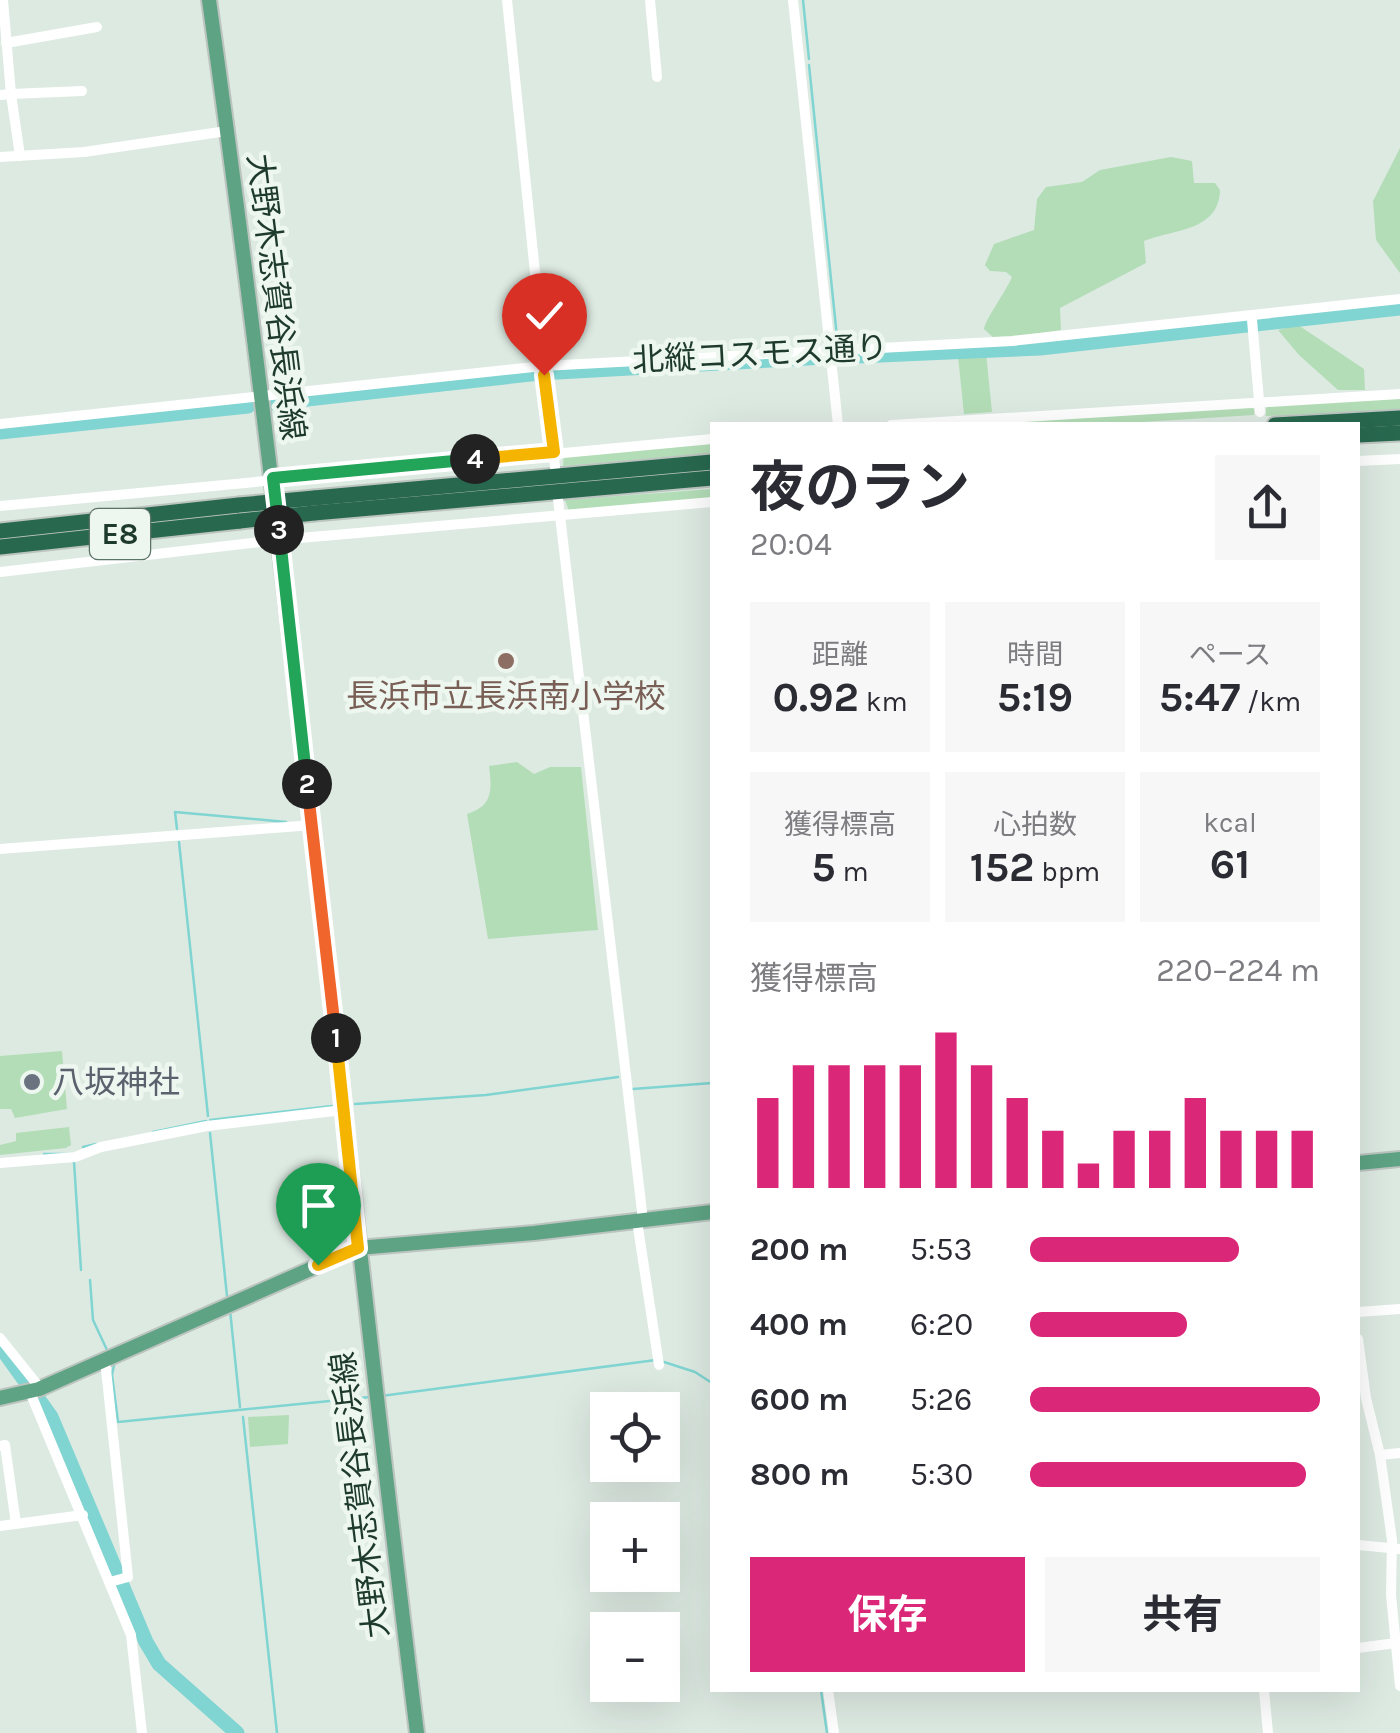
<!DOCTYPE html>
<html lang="ja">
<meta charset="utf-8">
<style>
:root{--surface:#fff;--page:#f7f7f7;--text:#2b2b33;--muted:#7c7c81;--accent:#db2777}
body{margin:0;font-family:Karla,"Noto Sans JP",sans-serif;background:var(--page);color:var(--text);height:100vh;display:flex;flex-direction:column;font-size:38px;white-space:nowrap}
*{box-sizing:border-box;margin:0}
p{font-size:32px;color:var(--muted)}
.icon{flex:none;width:55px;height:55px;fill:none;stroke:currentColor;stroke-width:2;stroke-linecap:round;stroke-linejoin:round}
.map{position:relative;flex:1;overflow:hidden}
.side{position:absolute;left:710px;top:422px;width:650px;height:1270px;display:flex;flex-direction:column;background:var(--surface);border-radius:0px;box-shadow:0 10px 40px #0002}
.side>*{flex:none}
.fabs{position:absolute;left:590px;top:1392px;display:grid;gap:20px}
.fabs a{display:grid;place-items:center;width:90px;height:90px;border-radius:0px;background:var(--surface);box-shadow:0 10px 40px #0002;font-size:50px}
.pin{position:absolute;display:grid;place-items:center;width:85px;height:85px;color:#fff;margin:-102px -42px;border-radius:50% 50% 50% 0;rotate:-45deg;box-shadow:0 0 10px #0007}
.pin .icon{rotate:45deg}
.km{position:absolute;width:50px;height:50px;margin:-25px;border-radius:50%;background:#222;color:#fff;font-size:28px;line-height:50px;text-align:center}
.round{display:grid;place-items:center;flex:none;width:105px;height:105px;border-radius:0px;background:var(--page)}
.summary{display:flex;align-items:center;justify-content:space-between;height:170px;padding:0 40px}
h1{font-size:55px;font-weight:700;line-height:75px}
.stats{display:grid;grid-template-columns:repeat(3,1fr);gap:15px;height:170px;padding:10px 40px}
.stats div{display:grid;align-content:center;border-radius:0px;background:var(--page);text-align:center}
.stats b{font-size:42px;font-weight:700}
.stats small{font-size:28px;font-weight:400}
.stats p{font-size:28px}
.chart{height:280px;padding:20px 40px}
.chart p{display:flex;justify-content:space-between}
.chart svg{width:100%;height:180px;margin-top:10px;stroke:var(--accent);stroke-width:6}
.cta{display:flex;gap:20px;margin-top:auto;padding:20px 40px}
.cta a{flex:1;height:115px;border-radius:0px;background:var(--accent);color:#fff;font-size:40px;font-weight:700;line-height:115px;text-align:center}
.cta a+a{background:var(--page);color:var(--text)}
ul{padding:0 40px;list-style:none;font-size:32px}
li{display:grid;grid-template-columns:160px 120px 1fr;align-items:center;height:75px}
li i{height:25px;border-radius:12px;background:var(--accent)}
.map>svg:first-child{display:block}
.green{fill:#b3ddb7}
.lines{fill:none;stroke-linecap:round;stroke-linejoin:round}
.stream{stroke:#80d4d1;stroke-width:2.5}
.river{stroke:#80d4d1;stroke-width:15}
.major-casing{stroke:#bcc4c0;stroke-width:18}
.highway-casing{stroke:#bcc4c0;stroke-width:19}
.minor{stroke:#fff;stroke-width:10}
.major{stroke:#5ea384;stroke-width:14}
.highway{stroke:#28684f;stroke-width:15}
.highway-bridge-casing{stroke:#bcc4c0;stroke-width:19;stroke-linecap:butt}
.highway-bridge{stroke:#28684f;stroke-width:15}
.split-1-casing{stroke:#fff;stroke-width:20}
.split-2-casing{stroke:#fff;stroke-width:20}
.split-3-casing{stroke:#fff;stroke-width:20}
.split-4-casing{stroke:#fff;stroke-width:20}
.split-5-casing{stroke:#fff;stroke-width:20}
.split-1{stroke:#f5b400;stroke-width:12}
.split-2{stroke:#f0652b;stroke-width:12}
.split-3{stroke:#22a559;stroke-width:12}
.split-4{stroke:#22a559;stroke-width:12}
.split-5{stroke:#f5b400;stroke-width:12}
.education-dot{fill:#8d6e63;stroke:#edf7f0;stroke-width:4}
.worship-dot{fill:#6b7280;stroke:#edf7f0;stroke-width:4}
.labels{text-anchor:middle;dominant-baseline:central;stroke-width:9;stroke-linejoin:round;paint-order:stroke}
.shield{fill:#edf7f0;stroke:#5c7368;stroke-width:2.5}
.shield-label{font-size:30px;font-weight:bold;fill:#1e3a2d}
.street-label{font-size:32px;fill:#1e3a2d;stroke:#edf7f0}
.education-label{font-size:32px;fill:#785e54;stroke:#edf7f0}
.worship-label{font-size:32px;fill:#5b616d;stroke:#edf7f0;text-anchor:start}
</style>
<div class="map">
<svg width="1400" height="1733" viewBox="0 0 1400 1733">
<rect width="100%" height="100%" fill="#ddeae2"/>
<g class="green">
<polygon points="1400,148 1400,273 1376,240 1373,201"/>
<path d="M1171 157 1192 161 1194 183H1215L1220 190C1219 231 1175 229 1144 241L1146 263 1060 308 1061 330 995 339 984 329C986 318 1005 293 1012 277L1006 272 990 271 985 265 994 244 1034 230 1037 199 1046 187 1082 182 1100 170Z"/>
<polygon points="1298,325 1364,369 1365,390 1338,390 1299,355 1278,330"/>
<polygon points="986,353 992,412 964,414 958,356"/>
<polygon points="1400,396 1400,409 1266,416 1266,408 1272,403"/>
<polygon points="1246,404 1254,409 1254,415 1094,425 947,425"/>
<polygon points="712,442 712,453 563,466 564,454"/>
<polygon points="712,489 712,501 569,511 565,500"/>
<path d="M517 762 534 774 550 767H581L598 930 488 939 467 814C493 806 492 790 489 766Z"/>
<polygon points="62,1051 67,1109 15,1118 11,1109 0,1109 0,1056"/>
<polygon points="69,1127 71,1145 66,1148 0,1155 0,1145 16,1141 16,1133"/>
<polygon points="289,1415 288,1444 250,1447 248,1417"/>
</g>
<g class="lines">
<g class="stream">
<polyline points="803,0 809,59"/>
<polyline points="809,65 838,347"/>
<polyline points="177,829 175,812 286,822"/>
<polyline points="179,842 208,1116"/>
<polyline points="633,1089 712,1083"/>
<polyline points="355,1104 486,1095 618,1077"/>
<polyline points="210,1120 332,1106"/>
<polyline points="153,1132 206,1121"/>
<polyline points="210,1133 227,1296"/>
<polyline points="83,1147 96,1144"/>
<polyline points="44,1154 73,1154"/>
<polyline points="74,1162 81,1270"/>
<polyline points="90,1280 93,1320 107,1350"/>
<polyline points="230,1310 240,1407"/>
<polyline points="115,1360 112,1375 118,1422 370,1397"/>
<polyline points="664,1362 695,1372 712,1383"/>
<polyline points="381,1396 656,1360"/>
<polyline points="243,1417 277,1733"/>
<polyline points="821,1690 827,1733"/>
</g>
<g class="river">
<polyline points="834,357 1040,348 1400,308"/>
<polyline points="271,403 540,373 825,357"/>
<polyline points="0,432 248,406"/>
<polyline points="0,1346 51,1417 146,1642 159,1664 237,1733"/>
</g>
<defs>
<g id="major">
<path d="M209 0C290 576 345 1155 417 1733"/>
<polyline points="1358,1163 1400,1159"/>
<polyline points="0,1398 39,1389 358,1248 534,1233 712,1212"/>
</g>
<g id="highway">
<polyline points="1275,425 1400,418"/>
<polyline points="1358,435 1400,433"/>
<polyline points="314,498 712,462"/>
<polyline points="314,513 712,478"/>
<polyline points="0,531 239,505"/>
<polyline points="0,547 240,521"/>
</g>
</defs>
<use href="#major" class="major-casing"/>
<use href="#highway" class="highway-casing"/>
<g class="minor">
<polyline points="507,0 555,467"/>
<polyline points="650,0 657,77"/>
<polyline points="793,0 838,425"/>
<polyline points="6,43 97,27"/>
<polyline points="0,95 11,94 3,0"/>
<polyline points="20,156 11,94 82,91"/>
<polyline points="0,157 84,152 227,131"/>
<polyline points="1252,320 1260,412"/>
<polyline points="0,424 543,366 1012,341 1400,299"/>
<polyline points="891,425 1400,394"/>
<polyline points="1358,461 1400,459"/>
<polyline points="558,499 643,1220"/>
<polyline points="0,506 712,439"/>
<polyline points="0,572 277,540 712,502"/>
<polyline points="0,849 313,825"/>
<polyline points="0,1163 75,1157 101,1147 207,1126 343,1110"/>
<polyline points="637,1221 659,1365"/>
<polyline points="1358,1312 1400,1309"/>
<polyline points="0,1338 40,1388"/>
<polyline points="1358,1339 1366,1398 1380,1455 1392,1540 1391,1595 1400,1686"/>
<polyline points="105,1360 128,1577 110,1582"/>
<polyline points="30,1392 131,1635 142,1733"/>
<polyline points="0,1446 5,1445 16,1524"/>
<polyline points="1380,1455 1400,1453"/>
<polyline points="0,1526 83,1515"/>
<polyline points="1358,1545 1400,1549"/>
<polyline points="1358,1648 1396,1643"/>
<polyline points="828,1690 834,1733"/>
<polyline points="1264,1690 1268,1733"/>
</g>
<use href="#major" class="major"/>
<use href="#highway" class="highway"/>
<defs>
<g id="highway-bridge">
<polyline points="239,505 314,498"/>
<polyline points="240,521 314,513"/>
</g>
</defs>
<use href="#highway-bridge" class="highway-bridge-casing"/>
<use href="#highway-bridge" class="highway-bridge"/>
</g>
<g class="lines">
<defs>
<polyline id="split-1" points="318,1265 358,1248 336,1038"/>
<polyline id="split-2" points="307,784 336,1038"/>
<polyline id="split-3" points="279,530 307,784"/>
<polyline id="split-4" points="279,530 273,478 475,459"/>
<polyline id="split-5" points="475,459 554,452 544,375"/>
</defs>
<use href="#split-1" class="split-1-casing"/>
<use href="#split-2" class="split-2-casing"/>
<use href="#split-3" class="split-3-casing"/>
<use href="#split-4" class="split-4-casing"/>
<use href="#split-5" class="split-5-casing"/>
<use href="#split-1" class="split-1"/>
<use href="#split-2" class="split-2"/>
<use href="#split-3" class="split-3"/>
<use href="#split-4" class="split-4"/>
<use href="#split-5" class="split-5"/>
</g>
<circle class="education-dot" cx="506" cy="661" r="10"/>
<circle class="worship-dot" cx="32" cy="1082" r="10"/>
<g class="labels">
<rect class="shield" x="90" y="509" width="60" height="50" rx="8"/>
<g class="shield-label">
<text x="120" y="534">E8</text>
</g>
<g class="street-label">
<text transform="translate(276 297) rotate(83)">大野木志賀谷長浜線</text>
<text transform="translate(760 354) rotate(-3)">北縦コスモス通り</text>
<text transform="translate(360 1495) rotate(-97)">大野木志賀谷長浜線</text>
</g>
<g class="education-label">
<text x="506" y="696">長浜市立長浜南小学校</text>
</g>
<g class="worship-label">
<text x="52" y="1082">八坂神社</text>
</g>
</g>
</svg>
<div class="fabs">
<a><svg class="icon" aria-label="locate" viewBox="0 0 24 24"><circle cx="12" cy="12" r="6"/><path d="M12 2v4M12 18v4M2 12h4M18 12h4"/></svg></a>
<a>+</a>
<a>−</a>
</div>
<div class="pin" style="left:318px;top:1265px;background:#1e9e55"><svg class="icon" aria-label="arrive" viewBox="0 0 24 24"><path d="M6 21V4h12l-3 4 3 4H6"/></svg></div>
<div class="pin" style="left:544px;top:375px;background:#d93025"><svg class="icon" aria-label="check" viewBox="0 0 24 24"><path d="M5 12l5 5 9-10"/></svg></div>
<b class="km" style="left:336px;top:1038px">1</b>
<b class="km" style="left:307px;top:784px">2</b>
<b class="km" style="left:279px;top:530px">3</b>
<b class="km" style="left:475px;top:459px">4</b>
<section class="side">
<div class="summary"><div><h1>夜のラン</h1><p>20:04</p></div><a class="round"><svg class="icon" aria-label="share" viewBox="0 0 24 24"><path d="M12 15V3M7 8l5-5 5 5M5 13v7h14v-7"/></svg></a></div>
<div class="stats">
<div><p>距離</p><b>0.92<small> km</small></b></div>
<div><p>時間</p><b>5:19</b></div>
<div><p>ペース</p><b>5:47<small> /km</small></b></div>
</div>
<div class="stats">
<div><p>獲得標高</p><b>5<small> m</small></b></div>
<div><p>心拍数</p><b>152<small> bpm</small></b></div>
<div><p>kcal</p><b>61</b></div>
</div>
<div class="chart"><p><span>獲得標高</span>220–224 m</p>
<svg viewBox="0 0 160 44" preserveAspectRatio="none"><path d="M5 44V22M15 44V14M25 44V14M35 44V14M45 44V14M55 44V6M65 44V14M75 44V22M85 44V30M95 44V38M105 44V30M115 44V30M125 44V22M135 44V30M145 44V30M155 44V30"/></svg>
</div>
<ul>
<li><b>200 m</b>5:53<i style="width:72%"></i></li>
<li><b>400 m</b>6:20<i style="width:54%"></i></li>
<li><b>600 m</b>5:26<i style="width:100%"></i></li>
<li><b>800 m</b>5:30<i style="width:95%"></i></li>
</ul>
<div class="cta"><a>保存</a><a>共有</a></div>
</section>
</div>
